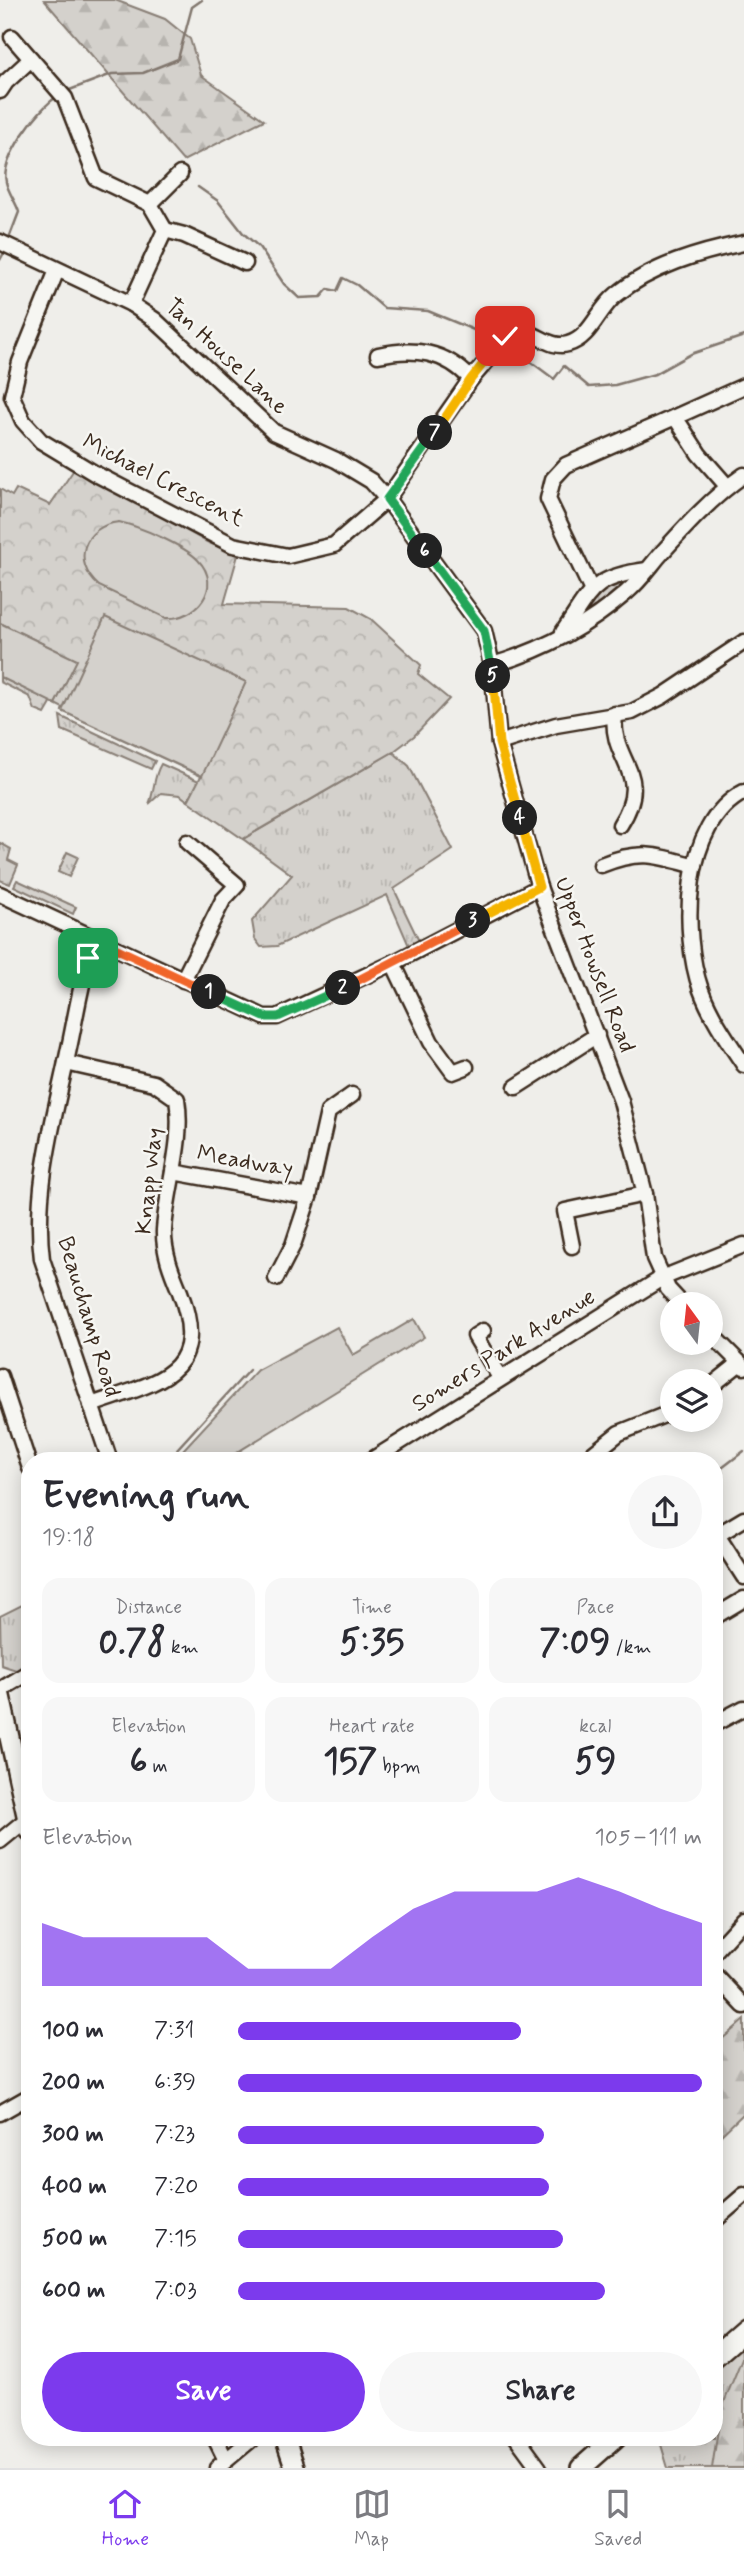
<!DOCTYPE html>
<meta charset="utf-8">
<style>
:root{--surface:#fff;--page:#f7f7f7;--text:#2b2b33;--muted:#7c7c81;--line:#e1e1e2;--accent:#7c3aed}
body{margin:0;font-family:Mynerve,sans-serif;background:var(--page);color:var(--text);height:100vh;display:flex;flex-direction:column;font-size:26px;white-space:nowrap}
*{box-sizing:border-box;margin:0}
p{font-size:23px;color:var(--muted)}
.icon{flex:none;width:38px;height:38px;fill:none;stroke:currentColor;stroke-width:2;stroke-linecap:round;stroke-linejoin:round}
.map{position:relative;flex:1;overflow:hidden}
.side{position:absolute;left:21px;top:1452px;width:702px;height:994px;display:flex;flex-direction:column;background:var(--surface);border-radius:28px;box-shadow:0 4px 18px #0003}
.side>*{flex:none}
.needle{width:46px;rotate:345deg}
.tools{position:absolute;left:660px;top:1292px;display:grid;gap:14px}
.tools a{display:grid;place-items:center;width:63px;height:63px;border-radius:50%;background:var(--surface);box-shadow:0 4px 18px #0003;font-size:35px}
.pin{position:absolute;display:grid;place-items:center;width:60px;height:60px;color:#fff;margin:-30px;border-radius:14px;box-shadow:0 4px 10px #0006}
.km{position:absolute;width:35px;height:35px;margin:-18px;border-radius:50%;background:#222;color:#fff;font-size:19px;line-height:35px;text-align:center}
.round{display:grid;place-items:center;flex:none;width:74px;height:74px;border-radius:37px;background:var(--page)}
.summary{display:flex;align-items:center;justify-content:space-between;height:119px;padding:0 21px}
h1{font-size:38px;font-weight:700;line-height:52px}
.stats{display:grid;grid-template-columns:repeat(3,1fr);gap:10px;height:119px;padding:7px 21px}
.stats div{display:grid;align-content:center;border-radius:18px;background:var(--page);text-align:center}
.stats b{font-size:35px;font-weight:700}
.stats small{font-size:19px;font-weight:400}
.stats p{font-size:19px}
.chart{height:196px;padding:14px 21px}
.chart p{display:flex;justify-content:space-between}
.chart svg{width:100%;height:126px;margin-top:7px;fill:var(--accent);opacity:.7}
.cta{display:flex;gap:14px;margin-top:auto;padding:14px 21px}
.cta a{flex:1;height:80px;border-radius:42px;background:var(--accent);color:#fff;font-size:28px;font-weight:700;line-height:80px;text-align:center}
.cta a+a{background:var(--page);color:var(--text)}
ul{padding:0 21px;list-style:none;font-size:23px}
li{display:grid;grid-template-columns:112px 84px 1fr;align-items:center;height:52px}
li i{height:18px;border-radius:9px;background:var(--accent)}
.dock{display:flex;justify-content:space-around;align-items:center;height:98px;border-top:2px solid var(--line);background:var(--surface);font-size:19px;color:var(--muted)}
.dock a{display:grid;justify-items:center;gap:4px}
.dock .selected{color:var(--accent)}
.map>svg:first-child{display:block}
.grass{fill:url(#grass-tufts);stroke:#887e75;stroke-width:2}
.forest{fill:url(#forest-firs);stroke:#887e75;stroke-width:2}
.park{fill:url(#park-crowns);stroke:#887e75;stroke-width:2}
.garden{fill:#d4d1cc;stroke:#887e75;stroke-width:2}
.lines{fill:none;stroke-linecap:round;stroke-linejoin:round}
.stream{stroke:#81766d;stroke-width:2.5}
.minor-casing{stroke:#3b2a1e;stroke-width:19}
.major-casing{stroke:#3b2a1e;stroke-width:23}
.highway-casing{stroke:#3b2a1e;stroke-width:24}
.minor{stroke:#f6f6f2;stroke-width:14}
.major{stroke:#f6f6f2;stroke-width:18}
.highway{stroke:#f6f6f2;stroke-width:19}
.split-1-casing{stroke:#fff;stroke-width:14}
.split-2-casing{stroke:#fff;stroke-width:14}
.split-3-casing{stroke:#fff;stroke-width:14}
.split-4-casing{stroke:#fff;stroke-width:14}
.split-5-casing{stroke:#fff;stroke-width:14}
.split-6-casing{stroke:#fff;stroke-width:14}
.split-7-casing{stroke:#fff;stroke-width:14}
.split-8-casing{stroke:#fff;stroke-width:14}
.split-1{stroke:#f0652b;stroke-width:9}
.split-2{stroke:#22a559;stroke-width:9}
.split-3{stroke:#f0652b;stroke-width:9}
.split-4{stroke:#f5b400;stroke-width:9}
.split-5{stroke:#f5b400;stroke-width:9}
.split-6{stroke:#22a559;stroke-width:9}
.split-7{stroke:#22a559;stroke-width:9}
.split-8{stroke:#f5b400;stroke-width:9}
.labels{text-anchor:middle;dominant-baseline:central;stroke-width:5;stroke-linejoin:round;paint-order:stroke}
.street-label{font-size:23px;fill:#3b2a1e;stroke:#f6f6f2}
</style>
<div class="map">
<svg width="744" height="2468" viewBox="0 0 744 2468">
<defs>
<pattern id="grass-tufts" width="24" height="20" patternUnits="userSpaceOnUse" patternTransform="scale(1.75)"><rect width="24" height="20" fill="#d4d1cc"/><path d="M3 7l-1-3M5 7V3M7 7l1-3M15 17l-1-3M17 17v-4M19 17l1-3" fill="none" stroke="#b7b4af"/></pattern>
<pattern id="forest-firs" width="22" height="20" patternUnits="userSpaceOnUse" patternTransform="scale(1.75)"><rect width="22" height="20" fill="#d4d1cc"/><path d="M5 1l3.5 6h-7zM16 11l3.5 6h-7z" fill="#b7b4af"/></pattern>
<pattern id="park-crowns" width="20" height="18" patternUnits="userSpaceOnUse" patternTransform="scale(1.75)"><rect width="20" height="18" fill="#d4d1cc"/><path d="M2 6a3 3 0 1 1 6 0M12 15a3 3 0 1 1 6 0" fill="none" stroke="#b7b4af"/></pattern>
</defs>
<rect width="100%" height="100%" fill="#efeeea"/>
<filter id="ink" filterUnits="userSpaceOnUse"><feTurbulence type="fractalNoise" baseFrequency=".0143" numOctaves="2"/><feDisplacementMap in="SourceGraphic" scale="14" xChannelSelector="R" yChannelSelector="G"/><feConvolveMatrix kernelMatrix="1 2 1 2 8 2 1 2 1" color-interpolation-filters="sRGB"/></filter>
<g filter="url(#ink)">
<g class="grass">
<polygon points="630,577 631,581 579,620 601,586"/>
<polygon points="0,677 52,702 45,714 35,710 30,697 0,682"/>
<polygon points="60,716 155,761 151,769 62,730"/>
<polygon points="393,752 409,766 453,850 394,889 419,941 409,946 387,895 277,946 261,947 255,939 252,921 292,875 243,839"/>
<path d="M161 764 199 781 188 801 180 795 161 793 149 804C155 790 153 777 161 764Z"/>
<polygon points="0,843 11,849 8,860 18,865 10,884 0,880"/>
<polygon points="67,852 78,857 69,877 58,872"/>
<polygon points="17,880 76,907 73,914 14,886"/>
<polygon points="30,1601 30,1661 16,1670 1,1665 0,1616"/>
<polygon points="744,2345 744,2468 668,2468 659,2438 714,2438 714,2368"/>
</g>
<g class="forest">
<polygon points="44,0 115,0 165,19 190,39 201,75 264,120 183,161"/>
<polygon points="744,2020 744,2113 714,2142 714,2046"/>
<polygon points="744,2334 744,2468 712,2468 721,2410 742,2358 741,2337"/>
</g>
<polygon class="park" points="75,468 207,542 238,555 224,604 349,607 371,619 421,665 418,674 449,699 414,736 393,752 243,839 188,801 201,776 62,711 63,708 55,704 76,660 0,623 0,489 12,496 16,489 50,505"/>
<g class="garden">
<path d="M119 522C139 526 185 546 198 560 224 587 196 620 166 618L99 586C71 562 83 526 119 522Z"/>
<polygon points="105,617 246,682 202,776 62,711"/>
<polygon points="0,623 77,660 55,704 0,677"/>
<polygon points="414,1319 424,1337 223,1461 185,1461 182,1451 257,1370 337,1327 353,1355"/>
</g>
<g class="lines">
<g class="stream">
<polyline points="67,91 112,74 143,73 178,59 192,7 202,0"/>
<polyline points="198,187 218,201 243,233 259,247 284,284 299,298 321,297 328,289 337,291 343,278 357,285 384,308 428,311 486,335"/>
<path d="M8 241 19 212C16 202 8 192 6 182 0 159 39 107 58 96"/>
<polyline points="0,260 5,251"/>
<polyline points="507,344 554,379 564,366 589,387 615,385 655,374 691,354 744,336"/>
<polyline points="177,1449 249,1370"/>
<polyline points="714,1474 744,1451"/>
</g>
<defs>
<g id="minor">
<polyline points="12,37 65,98 96,178 150,204"/>
<polyline points="0,91 6,82 31,59"/>
<polyline points="165,230 184,235 245,263"/>
<polyline points="0,242 131,304 155,320 274,432 336,460 371,481 387,499 484,631 492,665 499,743 539,887 621,1101 645,1194 654,1258 668,1289 682,1304"/>
<path d="M57 270 20 362 12 396 23 421 41 441 94 473 233 545 288 556 334 545 387 499 471 379C445 351 414 347 378 355"/>
<polyline points="131,304 165,230 150,204 180,174"/>
<path d="M471 379 513 331C533 328 549 350 568 344 591 338 598 309 616 295 651 266 700 252 744 243"/>
<polyline points="727,486 699,454 675,417 744,386"/>
<polyline points="591,589 548,499 553,479 566,465 675,417"/>
<path d="M563 632C592 590 592 577 647 570"/>
<path d="M492 665C541 651 588 626 627 592 639 582 649 568 659 556 685 527 712 497 744 475"/>
<path d="M615 714C609 762 654 772 620 825"/>
<polyline points="499,743 556,725 632,712 663,696 744,642"/>
<path d="M744 792C682 824 681 933 701 990 711 1017 728 1041 744 1065"/>
<path d="M601 865C640 849 656 855 695 866"/>
<polyline points="0,894 264,1017 277,1017 393,963 539,887"/>
<path d="M96 939C82 973 77 1011 69 1048 55 1116 33 1189 42 1259L110 1461"/>
<polyline points="393,963 431,1042 453,1072 466,1067"/>
<polyline points="183,980 223,900 237,885 187,842"/>
<path d="M66 1063 154 1083 177 1099C184 1143 167 1186 164 1230 163 1251 172 1273 180 1292 212 1376 155 1382 91 1405"/>
<polyline points="516,1087 597,1035"/>
<polyline points="173,1172 309,1197 328,1112 352,1095"/>
<polyline points="572,1246 565,1211 645,1194"/>
<polyline points="276,1278 293,1245 309,1197"/>
<polyline points="483,1331 475,1336 500,1378"/>
<polyline points="710,1333 744,1367"/>
<polyline points="0,1376 30,1468"/>
<polyline points="710,1387 740,1363"/>
<polyline points="370,1461 662,1278 744,1245"/>
<polyline points="584,1461 619,1433 672,1412"/>
<polyline points="717,1535 744,1577"/>
<polyline points="714,1537 744,1519"/>
<polyline points="714,1617 744,1599"/>
<polyline points="0,1690 30,1672"/>
<polyline points="714,1724 744,1708"/>
<polyline points="0,1841 27,1819"/>
<polyline points="714,1952 744,1919"/>
<polyline points="714,1974 744,2006"/>
<polyline points="0,2113 30,2096"/>
<polyline points="714,2221 744,2195"/>
<polyline points="215,2438 226,2460"/>
<polyline points="517,2438 539,2468"/>
<polyline points="217,2468 253,2438"/>
</g>
<g id="major">
<polyline points="0,1694 30,1831"/>
<polyline points="285,2438 295,2468"/>
</g>
<g id="highway">
<polyline points="714,2357 744,2331"/>
<polyline points="581,2468 615,2438"/>
</g>
</defs>
<use href="#minor" class="minor-casing"/>
<use href="#major" class="major-casing"/>
<use href="#highway" class="highway-casing"/>
<use href="#minor" class="minor"/>
<use href="#major" class="major"/>
<use href="#highway" class="highway"/>
</g>
</g>
<g class="lines" filter="url(#ink)">
<defs>
<polyline id="split-1" points="88,958 96,939 209,992"/>
<polyline id="split-2" points="209,992 264,1017 278,1017 343,988"/>
<polyline id="split-3" points="343,988 473,921"/>
<polyline id="split-4" points="473,921 539,887 520,818"/>
<polyline id="split-5" points="493,676 499,743 520,818"/>
<polyline id="split-6" points="425,551 484,631 493,676"/>
<polyline id="split-7" points="425,551 387,499 435,433"/>
<polyline id="split-8" points="435,433 471,379 505,336"/>
</defs>
<use href="#split-1" class="split-1-casing"/>
<use href="#split-2" class="split-2-casing"/>
<use href="#split-3" class="split-3-casing"/>
<use href="#split-4" class="split-4-casing"/>
<use href="#split-5" class="split-5-casing"/>
<use href="#split-6" class="split-6-casing"/>
<use href="#split-7" class="split-7-casing"/>
<use href="#split-8" class="split-8-casing"/>
<use href="#split-1" class="split-1"/>
<use href="#split-2" class="split-2"/>
<use href="#split-3" class="split-3"/>
<use href="#split-4" class="split-4"/>
<use href="#split-5" class="split-5"/>
<use href="#split-6" class="split-6"/>
<use href="#split-7" class="split-7"/>
<use href="#split-8" class="split-8"/>
</g>
<g class="labels">
<g class="street-label">
<text transform="translate(226 357) rotate(43)">Tan House Lane</text>
<text transform="translate(163 481) rotate(27)">Michael Crescent</text>
<text transform="translate(594 965) rotate(69)">Upper Howsell Road</text>
<text transform="translate(245 1162) rotate(10)">Meadway</text>
<text transform="translate(150 1181) rotate(-84)">Knapp Way</text>
<text transform="translate(88 1317) rotate(73)">Beauchamp Road</text>
<text transform="translate(504 1351) rotate(-32)">Somers Park Avenue</text>
</g>
</g>
</svg>
<div class="tools">
<a><svg class="needle" viewBox="-14 -14 28 28"><path d="M0-13l5 13h-10z" fill="#e53935"/><path d="M0 13l5-13h-10z" fill="#7c7c81"/></svg></a>
<a><svg class="icon" aria-label="layers" viewBox="0 0 24 24"><path d="M12 4l9 5-9 5-9-5zM3 14l9 5 9-5"/></svg></a>
</div>
<div class="pin" style="left:88px;top:958px;background:#1e9e55"><svg class="icon" aria-label="arrive" viewBox="0 0 24 24"><path d="M6 21V4h12l-3 4 3 4H6"/></svg></div>
<div class="pin" style="left:505px;top:336px;background:#d93025"><svg class="icon" aria-label="check" viewBox="0 0 24 24"><path d="M5 12l5 5 9-10"/></svg></div>
<b class="km" style="left:209px;top:992px">1</b>
<b class="km" style="left:343px;top:988px">2</b>
<b class="km" style="left:473px;top:921px">3</b>
<b class="km" style="left:520px;top:818px">4</b>
<b class="km" style="left:493px;top:676px">5</b>
<b class="km" style="left:425px;top:551px">6</b>
<b class="km" style="left:435px;top:433px">7</b>
<section class="side">
<div class="summary"><div><h1>Evening run</h1><p>19:18</p></div><a class="round"><svg class="icon" aria-label="share" viewBox="0 0 24 24"><path d="M12 15V3M7 8l5-5 5 5M5 13v7h14v-7"/></svg></a></div>
<div class="stats">
<div><p>Distance</p><b>0.78<small> km</small></b></div>
<div><p>Time</p><b>5:35</b></div>
<div><p>Pace</p><b>7:09<small> /km</small></b></div>
</div>
<div class="stats">
<div><p>Elevation</p><b>6<small> m</small></b></div>
<div><p>Heart rate</p><b>157<small> bpm</small></b></div>
<div><p>kcal</p><b>59</b></div>
</div>
<div class="chart"><p><span>Elevation</span>105–111 m</p>
<svg viewBox="0 0 160 44" preserveAspectRatio="none"><path d="M0 44V22L10 27L20 27L30 27L40 27L50 38L60 38L70 38L80 27L90 17L100 11L110 11L120 11L130 6L140 11L150 17L160 22V44z"/></svg>
</div>
<ul>
<li><b>100 m</b>7:31<i style="width:61%"></i></li>
<li><b>200 m</b>6:39<i style="width:100%"></i></li>
<li><b>300 m</b>7:23<i style="width:66%"></i></li>
<li><b>400 m</b>7:20<i style="width:67%"></i></li>
<li><b>500 m</b>7:15<i style="width:70%"></i></li>
<li><b>600 m</b>7:03<i style="width:79%"></i></li>
</ul>
<div class="cta"><a>Save</a><a>Share</a></div>
</section>
</div>
<nav class="dock">
<a class="selected"><svg class="icon" aria-label="home" viewBox="0 0 24 24"><path d="M3 11l9-7 9 7M6 9v11h12V9"/></svg>Home</a>
<a><svg class="icon" aria-label="map" viewBox="0 0 24 24"><path d="M3 6l6-2 6 2 6-2v14l-6 2-6-2-6 2zM9 4v14M15 6v14"/></svg>Map</a>
<a><svg class="icon" aria-label="saved" viewBox="0 0 24 24"><path d="M7 4h10v16l-5-4-5 4z"/></svg>Saved</a>
</nav>
